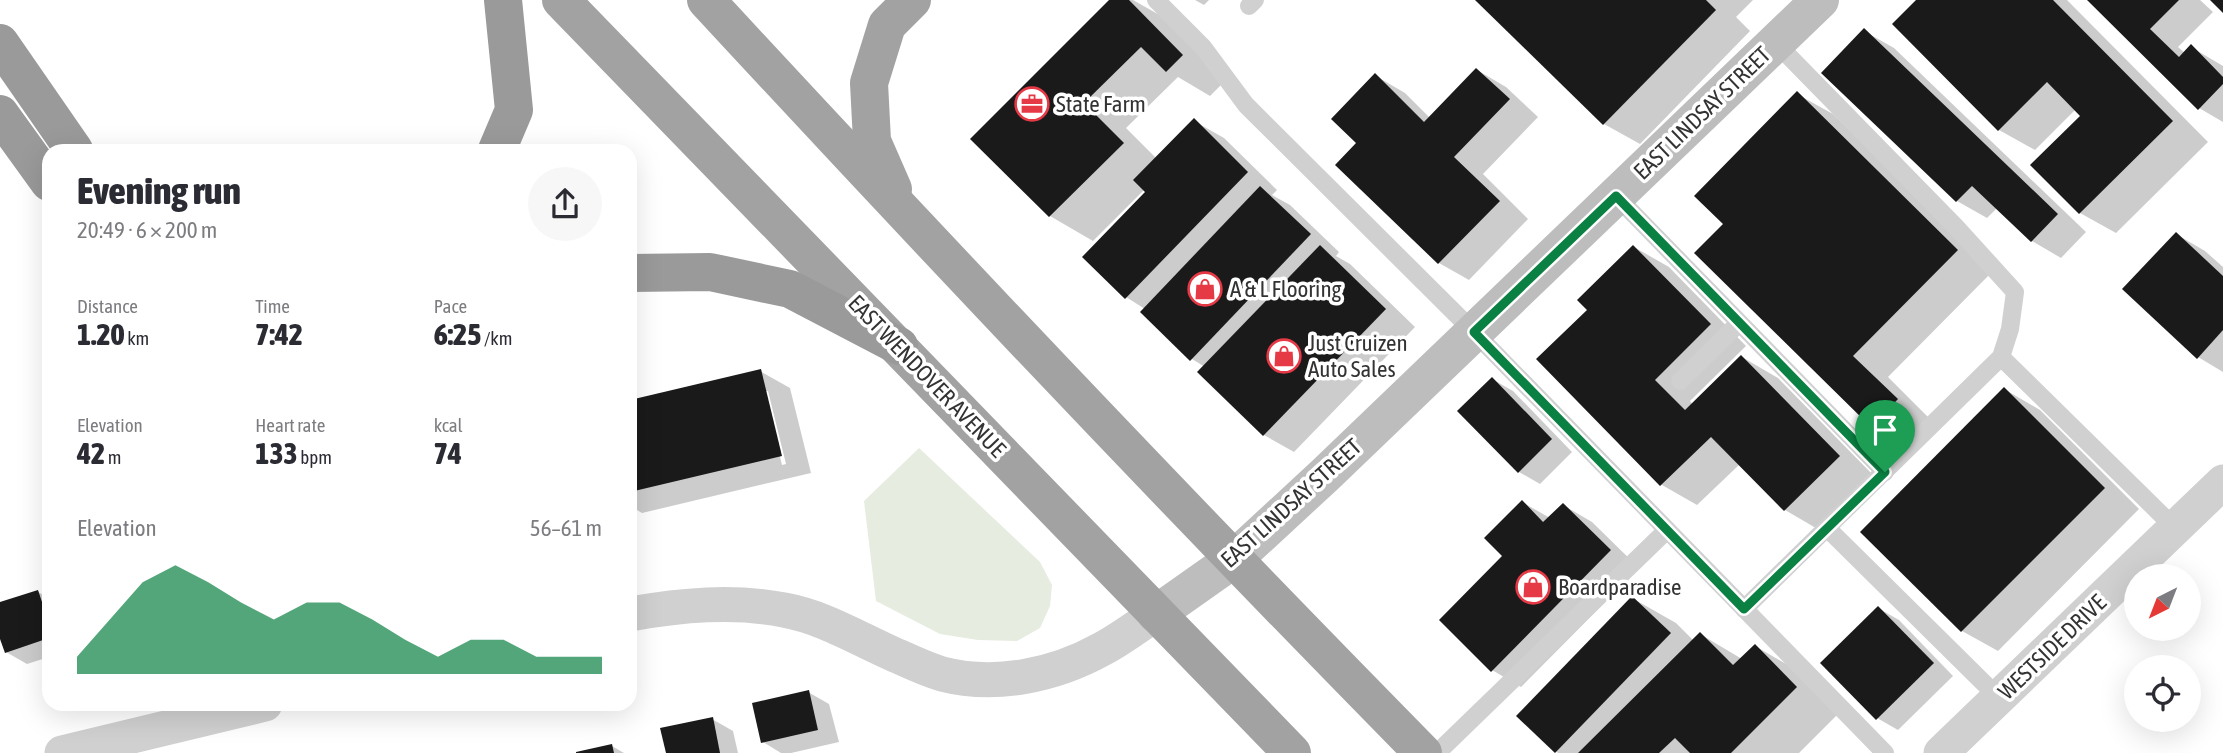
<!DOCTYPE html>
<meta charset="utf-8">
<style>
:root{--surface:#fff;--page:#f7f7f7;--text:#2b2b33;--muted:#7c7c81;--accent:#0b8043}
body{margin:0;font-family:"Asap Condensed",sans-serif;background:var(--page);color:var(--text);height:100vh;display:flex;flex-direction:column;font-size:26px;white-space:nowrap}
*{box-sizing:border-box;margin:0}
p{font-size:23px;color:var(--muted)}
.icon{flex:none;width:38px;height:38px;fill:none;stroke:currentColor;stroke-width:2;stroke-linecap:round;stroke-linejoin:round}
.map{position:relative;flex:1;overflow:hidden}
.side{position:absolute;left:42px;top:144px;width:595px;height:567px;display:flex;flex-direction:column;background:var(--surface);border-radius:21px;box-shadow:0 7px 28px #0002}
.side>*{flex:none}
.needle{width:46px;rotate:222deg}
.controls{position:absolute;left:2124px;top:564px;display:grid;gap:14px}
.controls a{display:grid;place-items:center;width:77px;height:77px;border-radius:50%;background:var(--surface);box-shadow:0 7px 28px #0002;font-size:35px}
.pin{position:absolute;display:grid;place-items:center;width:60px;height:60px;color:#fff;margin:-72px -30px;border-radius:50% 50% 50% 0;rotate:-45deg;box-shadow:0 0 7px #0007}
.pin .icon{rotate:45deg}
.round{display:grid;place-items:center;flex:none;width:74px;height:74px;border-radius:37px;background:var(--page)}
.overview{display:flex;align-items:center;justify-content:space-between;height:119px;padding:0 35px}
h1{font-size:38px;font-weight:800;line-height:52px}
.stats{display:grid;grid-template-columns:repeat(3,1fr);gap:10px;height:119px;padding:7px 35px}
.stats div{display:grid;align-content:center}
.stats b{font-size:30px;font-weight:800}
.stats small{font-size:19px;font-weight:400}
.stats p{font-size:19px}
.chart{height:196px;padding:14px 35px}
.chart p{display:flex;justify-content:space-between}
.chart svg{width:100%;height:126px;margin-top:7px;fill:var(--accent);opacity:.7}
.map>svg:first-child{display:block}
.green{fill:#e6ecdf}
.shadow{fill:#0003;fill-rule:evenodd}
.building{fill:#1a1a1a}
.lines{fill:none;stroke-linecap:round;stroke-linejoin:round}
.service{stroke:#d0d0d0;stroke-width:18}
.minor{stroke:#d0d0d0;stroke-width:35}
.secondary{stroke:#bdbdbd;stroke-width:38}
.trunk{stroke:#a2a2a2;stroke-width:38}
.motorway{stroke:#9a9a9a;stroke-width:38}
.route-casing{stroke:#fff;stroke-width:14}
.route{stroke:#0b8043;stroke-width:9}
.labels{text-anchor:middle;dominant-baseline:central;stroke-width:7;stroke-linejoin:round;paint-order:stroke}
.poi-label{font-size:23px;fill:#333;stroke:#fff;text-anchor:start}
.street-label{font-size:23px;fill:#333;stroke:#fff}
</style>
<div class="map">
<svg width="2223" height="753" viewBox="0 0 2223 753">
<rect width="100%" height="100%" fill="#fff"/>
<polygon class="green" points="919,448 1040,562 1052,585 1050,606 1040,628 1017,641 978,640 940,634 876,601 864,501"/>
<g class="shadow">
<polygon points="1112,0 1133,0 1163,17 1226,80 1210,96 1178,77 1126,128 1157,159 1194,121 1224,138 1277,190 1272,195 1290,205 1339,252 1336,256 1350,264 1415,327 1294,452 1264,435 1200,372 1205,367 1192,359 1145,309 1126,297 1147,192 1145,189 1093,241 1050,216"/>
<polygon points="1195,0 1209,0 1204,5"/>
<polygon points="1478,0 1753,0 1736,17 1750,31 1640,144 1604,124"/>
<polygon points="1918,0 2067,0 2208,142 2116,233 2080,213 2083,116 2076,109 2035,150 1999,130"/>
<polygon points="2089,0 2200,0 2213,12 2178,47 2185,53 2191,47 2223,66 2223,122 2199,108"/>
<polygon points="1864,31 1894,48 2086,232 2061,258 2032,241 1997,208 1987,218 1957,201"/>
<polygon points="1477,70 1506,87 1538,117 1483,174 1528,219 1469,280 1439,263 1338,165 1359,143 1376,76 1405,93 1430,118"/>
<polygon points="1797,94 1833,114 1993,271 1888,377 1932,421 1908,446 1872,425 1725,224"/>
<polygon points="2176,234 2205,251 2223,267 2223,372 2198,357"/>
<polygon points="1634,247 1669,267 1746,346 1690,401 1693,405 1742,357 1778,378 1875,477 1821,531 1785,510 1740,464 1697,505 1662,485 1539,360 1589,310"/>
<path d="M760 371 790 388 811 473 642 513 630 506V402ZM764 391H768L786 464 782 465Z"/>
<polygon points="1492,379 1513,391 1572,452 1540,484 1519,472"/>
<polygon points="2004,389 2040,410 2139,509 1998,651 1962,631"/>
<polygon points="1522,502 1550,518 1563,505 1592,522 1639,568 1521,687 1492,670 1504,556"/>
<polygon points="38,592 49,598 49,657 27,664 6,652 0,634 0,604"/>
<polygon points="1632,598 1676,623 1694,641 1700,634 1742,659 1755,646 1798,671 1840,712 1799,753 1558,753 1519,716"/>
<polygon points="1878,608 1899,620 1953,676 1898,730 1877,718"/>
<polygon points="808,692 829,704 839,742 791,753 781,753 763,742"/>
<polygon points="712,719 733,731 738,753 667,753"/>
<polygon points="612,746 624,753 579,753"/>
</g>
<g class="building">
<polygon points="1109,0 1129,0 1183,55 1166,72 1141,47 1084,103 1124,143 1049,217 970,139"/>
<polygon points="1475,0 1706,0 1716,10 1603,125"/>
<polygon points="1916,0 2053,0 2173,121 2079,214 2030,165 2080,116 2047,82 1998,131 1892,24"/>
<polygon points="2087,0 2179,0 2150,29 2179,57 2191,44 2223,77 2223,84 2198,110"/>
<polygon points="2210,0 2223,0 2223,13"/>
<polygon points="1864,28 2058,214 2031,242 1972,186 1956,202 1821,73"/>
<polygon points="1476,68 1510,99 1454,157 1500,201 1438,264 1335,165 1356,143 1331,119 1375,73 1424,122"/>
<polygon points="1797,91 1958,250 1853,356 1898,399 1871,427 1694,253 1723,224 1694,196"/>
<polygon points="1194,118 1248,172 1125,299 1082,257 1145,192 1133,180"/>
<polygon points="1260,186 1311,234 1190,361 1140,312"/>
<polygon points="2176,232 2223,276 2223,330 2197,359 2122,289"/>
<polygon points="1320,245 1386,309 1263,436 1197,372"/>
<polygon points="1633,245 1711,324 1655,380 1685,410 1741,355 1840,456 1784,511 1711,437 1660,486 1536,359 1587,310 1577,300"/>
<polygon points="761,369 782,456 630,492 630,400"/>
<polygon points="1492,377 1552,439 1518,473 1457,411"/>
<polygon points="2004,387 2105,488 1961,632 1860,532"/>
<polygon points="1522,500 1543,522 1563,503 1611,550 1491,672 1439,620 1502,556 1484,538"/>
<polygon points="38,590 49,623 49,638 5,653 0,639 0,602"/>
<polygon points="1632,596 1671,633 1555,753 1516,716"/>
<polygon points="1878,606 1934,663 1876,720 1820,663"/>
<polygon points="1700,632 1733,665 1755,644 1797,687 1731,753 1690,753 1675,738 1659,753 1578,753"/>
<polygon points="809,690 818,730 761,743 752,703"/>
<polygon points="713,717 720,753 666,753 660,728"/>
<polygon points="612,744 614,753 576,753 576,752"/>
</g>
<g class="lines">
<g class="service">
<polyline points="1156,0 1203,47 1246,105 1474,332 1885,753"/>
<polyline points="1249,6 1255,0"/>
<polyline points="1616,196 1885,472"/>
<polyline points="2001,357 2175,528"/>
<polyline points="1680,381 1739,323"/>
<polyline points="1827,528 1999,698"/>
<polyline points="1744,609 2001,357 2010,329 2015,292 1956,227 1776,43"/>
<polyline points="1437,753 1667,530"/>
</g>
<g class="minor">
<path d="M630 614C681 605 733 600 784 610 823 617 857 638 893 654 909 661 925 669 942 674 996 688 1055 675 1102 649 1121 639 1139 625 1156 614"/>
<polyline points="62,753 265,704"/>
<polyline points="1941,753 2223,482"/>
</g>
<polyline class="secondary" points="1156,614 1234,559 1325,475 1820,0"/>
<g class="trunk">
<polyline points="561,0 1292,753"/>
<path d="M706 0C941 254 1180 506 1423 753"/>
<polyline points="893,189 872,141 869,83 887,25 912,0"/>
</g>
<g class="motorway">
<polyline points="0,43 74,150"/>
<polyline points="0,114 49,182"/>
<polyline points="497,150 514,110 503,0"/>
<polyline points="630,273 710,272 790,289 899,346"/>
</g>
</g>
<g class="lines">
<defs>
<polygon id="route" points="1616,196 1885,472 1744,609 1474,332"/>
</defs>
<use href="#route" class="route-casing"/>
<use href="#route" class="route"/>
</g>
<defs>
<symbol id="office-ring" viewBox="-11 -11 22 22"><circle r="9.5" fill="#fff" stroke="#e63946" stroke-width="1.5"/><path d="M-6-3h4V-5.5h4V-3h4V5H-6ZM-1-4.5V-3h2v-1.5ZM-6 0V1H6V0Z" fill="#e63946"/></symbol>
<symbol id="shop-ring" viewBox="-11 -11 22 22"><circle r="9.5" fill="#fff" stroke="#e63946" stroke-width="1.5"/><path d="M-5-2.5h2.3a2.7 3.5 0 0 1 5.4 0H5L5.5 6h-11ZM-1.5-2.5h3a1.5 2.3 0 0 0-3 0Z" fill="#e63946"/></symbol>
</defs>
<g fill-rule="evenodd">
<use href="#office-ring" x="1013" y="85" width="38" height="38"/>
<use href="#shop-ring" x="1186" y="270" width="38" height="38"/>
<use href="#shop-ring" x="1265" y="337" width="38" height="38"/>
<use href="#shop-ring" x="1514" y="568" width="38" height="38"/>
</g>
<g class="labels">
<g class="poi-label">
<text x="1056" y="104">State Farm</text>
<text x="1230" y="289">A &amp; L Flooring</text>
<text x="1308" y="343">Just Cruizen<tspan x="1308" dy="26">Auto Sales</tspan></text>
<text x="1558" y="587">Boardparadise</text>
</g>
<g class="street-label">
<text transform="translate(1702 113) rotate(-44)">EAST LINDSAY STREET</text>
<text transform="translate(927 376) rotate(46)">EAST WENDOVER AVENUE</text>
<text transform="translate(1291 503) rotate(-42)">EAST LINDSAY STREET</text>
<text transform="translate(2052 647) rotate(-44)">WESTSIDE DRIVE</text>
</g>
</g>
</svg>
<div class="controls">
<a><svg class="needle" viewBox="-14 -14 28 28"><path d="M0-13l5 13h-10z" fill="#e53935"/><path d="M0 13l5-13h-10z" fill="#7c7c81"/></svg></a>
<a><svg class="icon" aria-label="locate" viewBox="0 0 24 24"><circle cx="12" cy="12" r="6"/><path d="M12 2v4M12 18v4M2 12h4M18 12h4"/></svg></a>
</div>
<div class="pin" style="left:1885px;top:472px;background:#1e9e55"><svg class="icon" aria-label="arrive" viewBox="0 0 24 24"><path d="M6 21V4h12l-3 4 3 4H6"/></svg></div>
<section class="side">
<div class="overview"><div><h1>Evening run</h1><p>20:49 · 6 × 200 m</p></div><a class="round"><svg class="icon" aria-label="share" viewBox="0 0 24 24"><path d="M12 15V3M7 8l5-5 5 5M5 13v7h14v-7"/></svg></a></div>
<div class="stats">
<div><p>Distance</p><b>1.20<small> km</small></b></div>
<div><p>Time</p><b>7:42</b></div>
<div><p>Pace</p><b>6:25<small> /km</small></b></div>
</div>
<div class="stats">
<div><p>Elevation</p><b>42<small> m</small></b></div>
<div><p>Heart rate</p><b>133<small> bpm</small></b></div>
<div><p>kcal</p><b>74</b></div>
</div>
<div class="chart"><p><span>Elevation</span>56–61 m</p>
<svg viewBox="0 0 160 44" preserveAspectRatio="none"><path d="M0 44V38L10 25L20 12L30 6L40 12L50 19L60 25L70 19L80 19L90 25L100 32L110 38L120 32L130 32L140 38L150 38L160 38V44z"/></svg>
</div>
</section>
</div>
